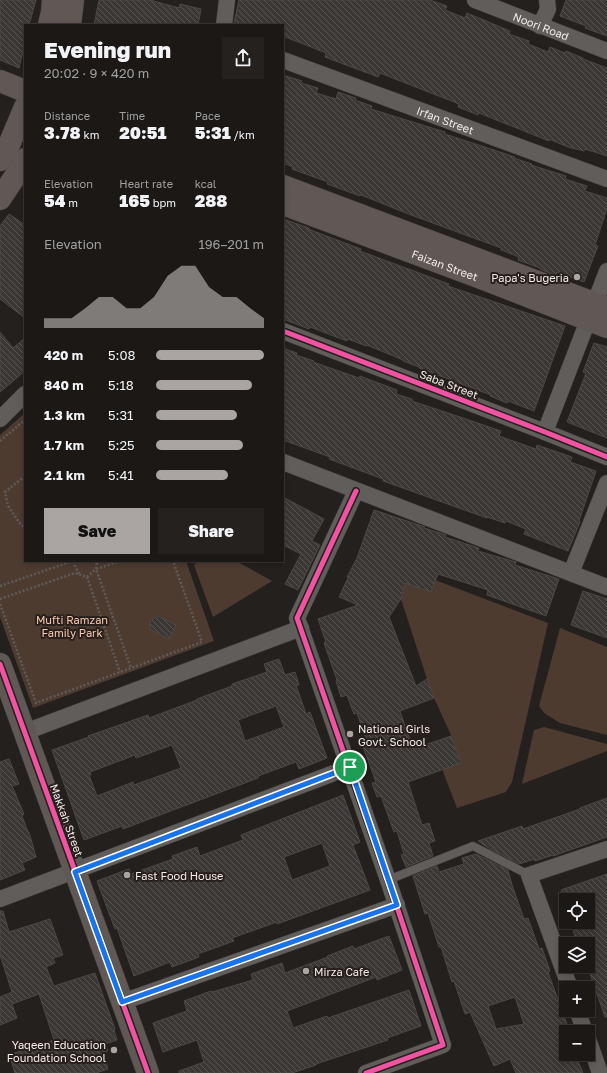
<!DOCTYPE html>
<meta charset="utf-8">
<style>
:root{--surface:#1b1816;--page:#24211f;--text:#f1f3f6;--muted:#a0a0a1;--line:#393735;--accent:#aaa5a2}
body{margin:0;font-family:"Golos Text",sans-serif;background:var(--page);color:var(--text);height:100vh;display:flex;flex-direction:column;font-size:15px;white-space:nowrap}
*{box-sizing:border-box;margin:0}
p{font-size:13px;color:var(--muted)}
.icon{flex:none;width:22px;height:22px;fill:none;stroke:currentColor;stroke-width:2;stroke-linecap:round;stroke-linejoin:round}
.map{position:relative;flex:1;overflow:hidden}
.panel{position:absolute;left:24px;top:24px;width:260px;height:538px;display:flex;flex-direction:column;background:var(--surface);border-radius:0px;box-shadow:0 2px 6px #0003,0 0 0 1px var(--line)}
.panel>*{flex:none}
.controls{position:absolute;left:559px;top:893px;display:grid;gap:8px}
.controls a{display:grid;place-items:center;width:36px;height:36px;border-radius:0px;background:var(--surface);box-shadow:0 2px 6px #0003,0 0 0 1px var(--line);font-size:20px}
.pin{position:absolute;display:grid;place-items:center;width:34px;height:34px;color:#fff;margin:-17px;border:2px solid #fff;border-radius:50%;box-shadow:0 1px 4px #0007}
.round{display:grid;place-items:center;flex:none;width:42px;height:42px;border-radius:0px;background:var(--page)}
.summary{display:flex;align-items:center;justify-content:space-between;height:68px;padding:0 20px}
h1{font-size:22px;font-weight:800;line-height:30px}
.metrics{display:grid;grid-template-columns:repeat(3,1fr);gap:6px;height:68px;padding:4px 20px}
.metrics div{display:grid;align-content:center}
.metrics b{font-size:17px;font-weight:800}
.metrics small{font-size:11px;font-weight:400}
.metrics p{font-size:11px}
.chart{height:112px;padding:8px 20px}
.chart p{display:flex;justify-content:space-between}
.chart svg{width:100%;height:72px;margin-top:4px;fill:var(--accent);opacity:.7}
.cta{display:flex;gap:8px;margin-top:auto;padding:8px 20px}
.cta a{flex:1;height:46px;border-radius:0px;background:var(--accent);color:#111;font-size:16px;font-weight:800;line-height:46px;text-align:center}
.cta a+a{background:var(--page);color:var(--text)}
ul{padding:0 20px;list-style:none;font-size:13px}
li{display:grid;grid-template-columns:64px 48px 1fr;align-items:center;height:30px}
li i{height:10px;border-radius:5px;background:var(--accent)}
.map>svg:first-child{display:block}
.green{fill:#4e3b30}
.building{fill:url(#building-back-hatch);stroke:#4c4846;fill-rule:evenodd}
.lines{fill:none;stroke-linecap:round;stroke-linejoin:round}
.lane-casing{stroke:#3e3b39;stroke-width:9}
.street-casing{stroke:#3e3b39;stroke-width:17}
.secondary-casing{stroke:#3e3b39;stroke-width:23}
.path{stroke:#5e5b59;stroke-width:2.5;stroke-dasharray:2 2;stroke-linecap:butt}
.lane{stroke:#605d5b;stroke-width:8}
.street{stroke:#605d5b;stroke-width:16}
.secondary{stroke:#5f5855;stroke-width:22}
.cycleway-casing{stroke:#271f1b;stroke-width:8}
.cycleway{stroke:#f153a3;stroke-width:5}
.route-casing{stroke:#fff;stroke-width:8}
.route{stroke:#1a73e8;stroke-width:5}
.poi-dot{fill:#aaa5a2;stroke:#271f1b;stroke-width:1.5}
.labels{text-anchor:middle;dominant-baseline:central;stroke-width:4;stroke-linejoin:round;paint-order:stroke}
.street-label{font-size:11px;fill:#f2ece9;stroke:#271f1b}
.poi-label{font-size:11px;fill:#f2ece9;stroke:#271f1b;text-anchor:start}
.park-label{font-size:11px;fill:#fac9b0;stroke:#271f1b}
</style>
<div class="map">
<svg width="607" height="1073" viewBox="0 0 607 1073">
<defs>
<pattern id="building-back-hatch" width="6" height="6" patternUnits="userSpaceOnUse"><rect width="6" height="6" fill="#3b3735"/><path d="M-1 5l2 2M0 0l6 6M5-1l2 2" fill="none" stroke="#585452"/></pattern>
</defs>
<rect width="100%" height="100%" fill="#24201e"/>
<g class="green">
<polygon points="25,413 25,561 186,561 214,641 33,708 0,617 0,435"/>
<polygon points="199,561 236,561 272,581 213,617 194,565"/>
<polygon points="435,580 548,623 512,782 506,792 457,808 442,769 461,763 451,735 434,698 427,679 401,599 405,583"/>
<polygon points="560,628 607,647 607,735 560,723 544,713 539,706"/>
<polygon points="544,727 607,744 607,751 522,784 534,730"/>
</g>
<g class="building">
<polygon points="0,0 36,0 29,25 25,25 25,43 19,68 0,60"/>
<polygon points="99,0 150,0 179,8 180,4 201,9 198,25 94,25"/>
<polygon points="239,0 430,0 447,6 445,10 465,18 467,13 510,31 509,34 529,41 528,44 548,52 550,47 565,53 566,51 583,58 583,59 607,68 607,156 585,149 584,151 568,147 549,139 549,141 479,113 478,115 458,107 459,104 380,73 378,77 325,57 326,53 283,36 283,25 241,25 234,23"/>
<polygon points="566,0 607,0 607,36 585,28 586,26 560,16"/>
<polygon points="283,75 302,81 301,83 318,88 316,93 336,99 338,92 356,98 355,100 372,106 371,109 445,132 445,134 515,157 514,158 532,164 531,165 566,176 565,179 587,186 585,191 607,198 607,208 595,245 598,246 584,282 557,272 556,276 540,269 540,268 518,260 519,257 501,250 501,248 411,215 361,195 360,196 327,184 328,182 292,169 293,167 283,163"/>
<polygon points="9,214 25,225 25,318 0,299 0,226"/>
<polygon points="283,219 309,228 308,229 361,249 360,251 449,284 448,286 565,326 534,411 508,401 507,403 490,396 491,395 419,368 419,367 403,361 403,360 367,345 366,346 348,339 347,341 310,327 309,329 283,319"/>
<polygon points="0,332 13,348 25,338 25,371 0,392"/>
<polygon points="594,343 607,347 607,438 567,422 586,373 583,372"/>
<polygon points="283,348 297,353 296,355 314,361 313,362 359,378 360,376 397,390 396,394 412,399 412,401 466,419 501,431 499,436 536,449 537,445 572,457 570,462 596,471 579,521 580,522 568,551 524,534 526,529 506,521 505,523 487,517 487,518 383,481 383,479 329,459 330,457 283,440"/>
<polygon points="283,497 324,519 312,541 320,545 298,590 285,584 301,554 283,545"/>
<polygon points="374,510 425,527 424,528 446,535 445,537 479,548 478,551 516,562 515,565 559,579 546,616 487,595 488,590 438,574 431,592 405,583 401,599 389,617 416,686 427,679 434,698 400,711 413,749 451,736 461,763 408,782 422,825 429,823 435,841 429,843 433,856 406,867 401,855 404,854 397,831 394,832 381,796 377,797 372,783 376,782 362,744 367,742 357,713 354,714 347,695 341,697 336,681 337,680 324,643 326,642 318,619 358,605 339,597 348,578 347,577 357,558"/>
<polygon points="583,591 607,599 607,638 571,625"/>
<polygon points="158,616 176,625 169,639 150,629 150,620"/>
<path d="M279 659 285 675 295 672 299 685H296L306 714 310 712 327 758 299 769 296 762 258 776V778L123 829 122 826 84 840 52 750 89 737 88 736 148 715 149 718 197 700V699L232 686V684L267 672 264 664ZM276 706 284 727 245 741 238 720ZM172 745 181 768 134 785 133 782 97 796 89 775H91L90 772 135 755 136 758Z"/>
<polygon points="9,759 19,784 12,786 24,814 22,816 28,832 29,832 36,857 22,863 25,870 0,880 0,762"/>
<path d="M343 795 360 842 353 845 370 890 277 924V922L232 938 234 941 198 954 199 957 172 967 170 962 134 976 117 928 115 929 97 881 129 869 131 874 173 859 172 856 197 847 200 856 243 840 241 835ZM322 843 330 866 292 880 284 857Z"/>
<polygon points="607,798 607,837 553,856 553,855 535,861 535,859 519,864 490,849 478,841 522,826 523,829 580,809 580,808"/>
<path d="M476 854 508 870 512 885 524 919 528 918 539 949 542 948 550 971 548 972 568 1027 560 1030 566 1046V1054H569L572 1063 578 1061 583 1073H516L510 1059 494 1066 470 1012 465 1014 454 981 452 982 441 947H439L428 913 425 914 413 876 437 866 439 872 464 864 462 858ZM515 997 524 1024 496 1029 488 1006Z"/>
<polygon points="607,874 607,1017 605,1017 588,968 588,944 578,944 573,931 588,926 588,900 565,900 561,890"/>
<polygon points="0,911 3,911 9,932 50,919 63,955 53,958 55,963 46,967 54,986 95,973 115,1029 114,1030 117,1040 105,1044 108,1051 103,1052 108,1069 96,1073 15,1073 9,1055 54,1040 39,994 12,1004 17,1018 0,1025 0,997 12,992 0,955"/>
<polygon points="389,936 402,970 377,980 376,977 287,1011 293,1028 327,1016 328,1018 409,990 421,1026 387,1038 388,1040 316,1064 316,1065 292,1073 179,1073 179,1071 204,1062 197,1040 163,1052 153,1023 187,1011 184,1001 211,991 212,992 253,980 251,974 282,963 285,973 328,957 327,956 353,946 354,949"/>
</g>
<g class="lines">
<defs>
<polyline id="lane" points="388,880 473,846 529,875"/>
<g id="street">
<path id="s1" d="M475 0 607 51"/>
<polyline points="224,25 227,0"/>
<polyline points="540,26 548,9 547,0"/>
<path id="s2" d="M283 60 607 179"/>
<polyline points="283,331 545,432 607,457"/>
<polyline points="0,419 25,394"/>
<polyline points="545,432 607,271"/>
<polyline points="283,462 607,587"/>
<polyline points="356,491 297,618 388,880 443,1045 366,1073"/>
<polyline points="571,573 607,483"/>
<polyline points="25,732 301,628"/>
<polyline points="0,899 350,767"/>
<polyline points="570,988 529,875 607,849"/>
<polyline points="122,1002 397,905"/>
<polyline points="577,1010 585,1032"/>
<polyline points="588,1039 600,1073"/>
</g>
<g id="secondary">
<polyline points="49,25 52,12 53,0"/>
<polyline points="70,25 73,0"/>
<polyline points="0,81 25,91"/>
<polyline points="0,160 9,145 25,107"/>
<polyline points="283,186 607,308"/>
<polyline points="0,199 22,166 25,159"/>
<path id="s3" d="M283 204 481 278 607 327"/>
<polyline points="0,664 148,1073"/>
</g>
</defs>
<use href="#lane" class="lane-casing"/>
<use href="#street" class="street-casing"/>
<use href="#secondary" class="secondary-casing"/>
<g class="path">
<polyline points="0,441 25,420"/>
<polyline points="25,476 5,492 8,506 21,525 25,527"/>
<polyline points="74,561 75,566 79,574"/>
<polyline points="121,561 96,569 131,668"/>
<polyline points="87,577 96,569 97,563 96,561"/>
<polyline points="0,586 73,561"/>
<polyline points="0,599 75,573 87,577 120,672"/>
<polyline points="0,604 36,703 202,642 173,561"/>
</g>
<use href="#lane" class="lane"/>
<use href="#street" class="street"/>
<use href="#secondary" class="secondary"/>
<defs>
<g id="cycleway">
<polyline points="283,331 545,432 607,457"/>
<polyline points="356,491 297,618 388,880 443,1045 366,1073"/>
<polyline points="0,664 148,1073"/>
</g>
</defs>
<use href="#cycleway" class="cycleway-casing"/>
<use href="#cycleway" class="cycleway"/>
</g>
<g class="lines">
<defs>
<polygon id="route" points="350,767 397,905 122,1002 75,872"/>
</defs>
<use href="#route" class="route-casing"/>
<use href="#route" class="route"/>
</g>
<g class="poi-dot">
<circle cx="577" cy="277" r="4"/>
<circle cx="350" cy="734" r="4"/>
<circle cx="127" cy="875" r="4"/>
<circle cx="306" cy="971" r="4"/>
<circle cx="114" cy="1050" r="4"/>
</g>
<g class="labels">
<g class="street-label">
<text stroke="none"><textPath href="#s1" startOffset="71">Noori Road</textPath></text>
<text stroke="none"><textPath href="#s2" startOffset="173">Irfan Street</textPath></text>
<text stroke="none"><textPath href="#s3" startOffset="173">Faizan Street</textPath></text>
<text transform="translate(449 384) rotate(21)">Saba Street</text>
<text transform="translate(67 820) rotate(70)">Makkah Street</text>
</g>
<g class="poi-label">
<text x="569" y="277" text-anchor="end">Papa's Bugeria</text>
<text x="358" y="728">National Girls<tspan x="358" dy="13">Govt. School</tspan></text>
<text x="135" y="875">Fast Food House</text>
<text x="314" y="971">Mirza Cafe</text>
<text x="106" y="1044" text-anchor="end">Yaqeen Education<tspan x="106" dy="13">Foundation School</tspan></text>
</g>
<g class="park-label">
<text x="72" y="619">Mufti Ramzan<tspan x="72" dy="13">Family Park</tspan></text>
</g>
</g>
</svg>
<div class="controls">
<a><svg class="icon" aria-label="locate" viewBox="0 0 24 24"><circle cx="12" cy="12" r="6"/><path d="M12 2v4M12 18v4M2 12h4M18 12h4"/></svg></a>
<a><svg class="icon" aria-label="layers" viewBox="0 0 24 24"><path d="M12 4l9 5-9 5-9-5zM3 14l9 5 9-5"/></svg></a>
<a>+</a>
<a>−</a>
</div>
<div class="pin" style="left:350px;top:767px;background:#1e9e55"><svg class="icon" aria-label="arrive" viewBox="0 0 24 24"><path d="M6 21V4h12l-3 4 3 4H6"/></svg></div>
<section class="panel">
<div class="summary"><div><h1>Evening run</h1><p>20:02 · 9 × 420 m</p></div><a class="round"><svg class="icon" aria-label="share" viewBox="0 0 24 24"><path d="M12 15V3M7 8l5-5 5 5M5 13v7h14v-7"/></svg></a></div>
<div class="metrics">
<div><p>Distance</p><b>3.78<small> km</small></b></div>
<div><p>Time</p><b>20:51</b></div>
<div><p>Pace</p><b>5:31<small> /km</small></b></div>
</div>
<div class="metrics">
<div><p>Elevation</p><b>54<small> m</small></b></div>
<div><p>Heart rate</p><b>165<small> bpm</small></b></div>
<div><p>kcal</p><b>288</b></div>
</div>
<div class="chart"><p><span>Elevation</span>196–201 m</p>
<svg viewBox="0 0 160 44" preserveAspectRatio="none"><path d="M0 44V38L10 38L20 38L30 32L40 25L50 25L60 32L70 32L80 25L90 12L100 6L110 6L120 19L130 25L140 25L150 32L160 38V44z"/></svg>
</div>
<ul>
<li><b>420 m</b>5:08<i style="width:100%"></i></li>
<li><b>840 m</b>5:18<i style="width:89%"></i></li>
<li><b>1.3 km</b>5:31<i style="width:75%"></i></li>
<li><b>1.7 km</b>5:25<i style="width:81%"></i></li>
<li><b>2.1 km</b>5:41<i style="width:67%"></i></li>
</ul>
<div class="cta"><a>Save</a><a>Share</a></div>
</section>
</div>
